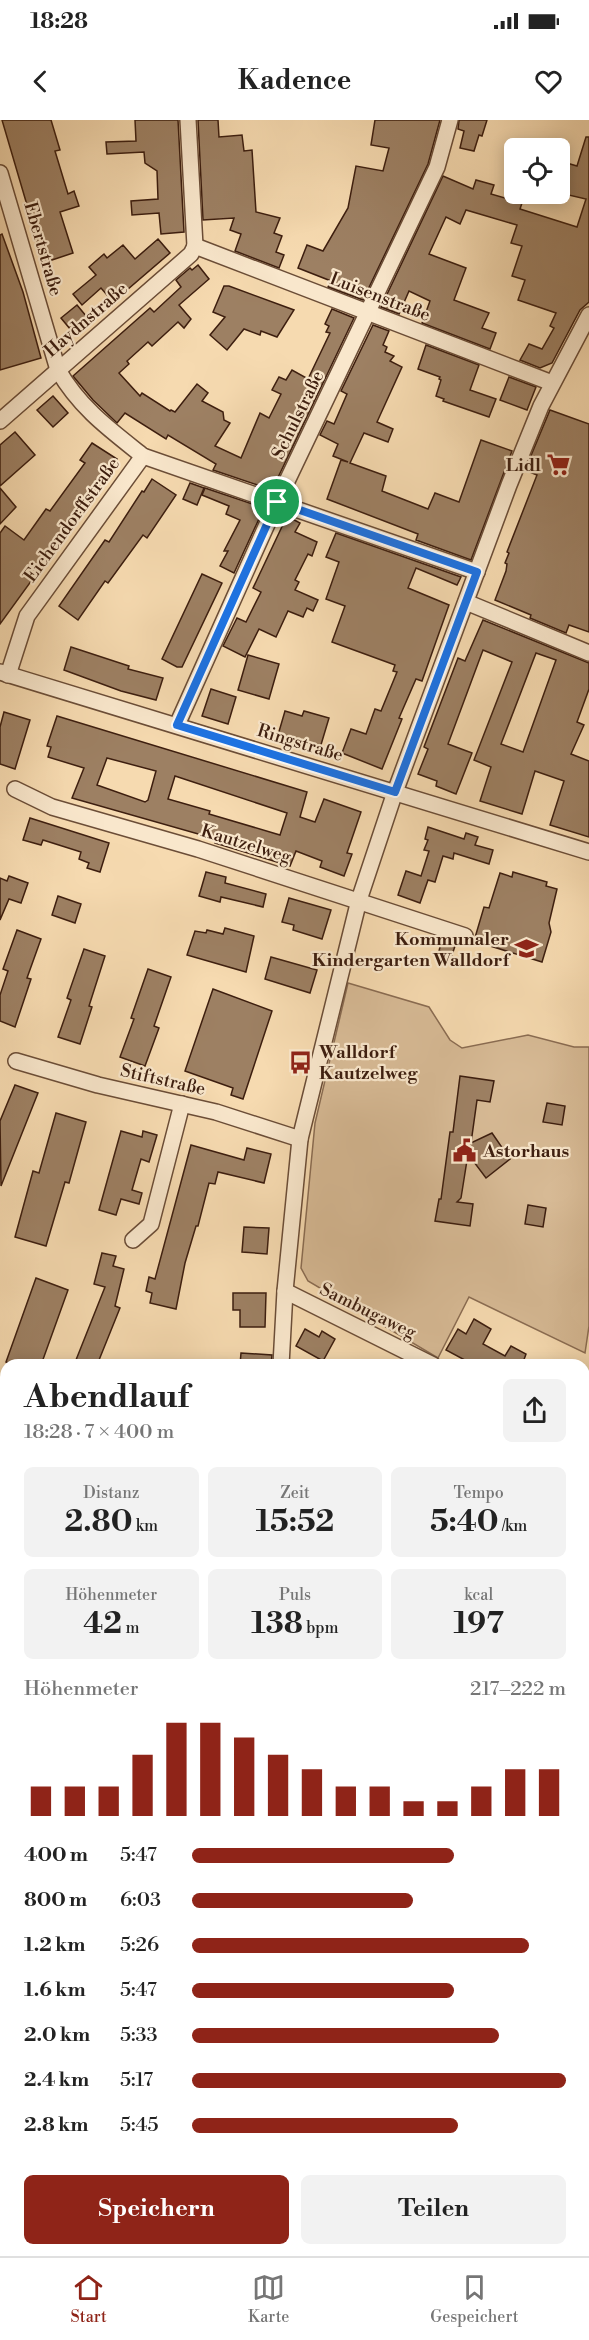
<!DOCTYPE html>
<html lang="de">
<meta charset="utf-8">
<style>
:root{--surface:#fff;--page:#f2f2f2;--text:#222;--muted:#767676;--line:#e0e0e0;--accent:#8f2418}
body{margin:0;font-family:"Libre Bodoni",serif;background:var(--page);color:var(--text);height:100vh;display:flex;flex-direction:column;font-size:22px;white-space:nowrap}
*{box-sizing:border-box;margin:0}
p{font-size:20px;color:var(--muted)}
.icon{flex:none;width:33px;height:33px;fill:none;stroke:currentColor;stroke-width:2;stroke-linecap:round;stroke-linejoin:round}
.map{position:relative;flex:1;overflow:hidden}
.drawer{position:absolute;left:0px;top:1239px;width:590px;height:897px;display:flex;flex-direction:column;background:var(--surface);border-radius:18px 18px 0 0;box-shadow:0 3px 15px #0003}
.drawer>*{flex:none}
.buttons{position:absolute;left:504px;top:18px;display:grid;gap:12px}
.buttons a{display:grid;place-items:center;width:66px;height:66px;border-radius:9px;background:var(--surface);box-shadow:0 3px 15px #0003;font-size:30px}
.pin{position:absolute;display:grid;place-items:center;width:51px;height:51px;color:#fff;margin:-26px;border:3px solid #fff;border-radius:50%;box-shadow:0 2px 6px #0007}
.round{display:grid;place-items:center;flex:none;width:63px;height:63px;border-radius:9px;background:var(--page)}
.headline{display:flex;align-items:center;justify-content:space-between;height:102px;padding:0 24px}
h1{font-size:33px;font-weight:700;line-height:45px}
.metrics{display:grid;grid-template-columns:repeat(3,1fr);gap:9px;height:102px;padding:6px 24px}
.metrics div{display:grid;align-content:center;border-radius:9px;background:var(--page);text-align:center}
.metrics b{font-size:30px;font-weight:700}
.metrics small{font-size:16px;font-weight:400}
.metrics p{font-size:16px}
.chart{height:168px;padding:12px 24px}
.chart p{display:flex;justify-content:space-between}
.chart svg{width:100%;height:108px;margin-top:6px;stroke:var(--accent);stroke-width:6}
.action{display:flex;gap:12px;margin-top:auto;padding:12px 24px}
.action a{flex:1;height:69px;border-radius:9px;background:var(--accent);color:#fff;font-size:24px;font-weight:700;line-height:69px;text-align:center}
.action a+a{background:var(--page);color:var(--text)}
ul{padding:0 24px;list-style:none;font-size:20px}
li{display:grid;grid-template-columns:96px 72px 1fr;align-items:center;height:45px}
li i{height:15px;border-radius:8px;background:var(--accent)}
.status{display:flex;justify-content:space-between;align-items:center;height:42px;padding:0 30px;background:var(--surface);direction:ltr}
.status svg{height:16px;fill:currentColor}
header{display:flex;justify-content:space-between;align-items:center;height:78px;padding:0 24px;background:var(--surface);font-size:27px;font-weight:700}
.dock{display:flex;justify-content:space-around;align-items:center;height:84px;border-top:2px solid var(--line);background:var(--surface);font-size:16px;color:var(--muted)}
.dock a{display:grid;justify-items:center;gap:3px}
.dock .on{color:var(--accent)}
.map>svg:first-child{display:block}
.green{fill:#d7ba95;stroke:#8a6c52;stroke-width:1.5}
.building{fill:#9d8063;stroke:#3d1e0f;stroke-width:1.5;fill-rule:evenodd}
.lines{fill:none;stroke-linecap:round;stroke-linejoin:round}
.minor-casing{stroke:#6b4d37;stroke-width:18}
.minor{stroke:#f9e7cc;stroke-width:15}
.route-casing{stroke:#fff;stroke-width:12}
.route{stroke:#1a73e8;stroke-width:8}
.labels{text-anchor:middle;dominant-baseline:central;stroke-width:4.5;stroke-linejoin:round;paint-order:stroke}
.street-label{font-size:18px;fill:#3d1e0f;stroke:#f9e7cc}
.poi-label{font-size:18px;font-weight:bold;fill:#3d1e0f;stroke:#f9e7cc;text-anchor:end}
</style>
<div class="status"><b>18:28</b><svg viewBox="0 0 49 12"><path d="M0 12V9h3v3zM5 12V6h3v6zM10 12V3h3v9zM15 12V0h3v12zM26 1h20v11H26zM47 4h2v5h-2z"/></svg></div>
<header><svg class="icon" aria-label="back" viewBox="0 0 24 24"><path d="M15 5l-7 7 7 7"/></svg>Kadence<svg class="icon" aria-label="heart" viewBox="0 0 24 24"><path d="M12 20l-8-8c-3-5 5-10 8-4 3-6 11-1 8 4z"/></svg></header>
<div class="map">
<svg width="589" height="2136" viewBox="0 0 589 2136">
<rect width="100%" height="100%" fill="#f6dab0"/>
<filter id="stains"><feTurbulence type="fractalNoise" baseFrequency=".00333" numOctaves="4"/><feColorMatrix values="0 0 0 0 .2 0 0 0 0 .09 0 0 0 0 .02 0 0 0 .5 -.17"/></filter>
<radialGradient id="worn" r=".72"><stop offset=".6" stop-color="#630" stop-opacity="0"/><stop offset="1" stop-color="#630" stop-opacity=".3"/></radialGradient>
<g class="green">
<polygon points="348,863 429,887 450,920 462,928 528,915 574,927 589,927 589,1206 585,1233 469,1177 438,1238 308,1161 301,1148 315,1003"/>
<polygon points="0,2026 6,2029 6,2130 176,2130 187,2136 0,2136"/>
</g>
<g class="building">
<polygon points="2,0 51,0 60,30 55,31 68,74 74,71 79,86 60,92 73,133 43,143 36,118 39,117 27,85"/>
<polygon points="135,0 178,0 184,112 161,114 159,93 132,95 131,81 158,79 157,51 145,43 144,32 107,34 106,22 136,21"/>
<polygon points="198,0 218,0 219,17 242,15 244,31 252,30 256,92 280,98 274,113 282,116 276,132 284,135 279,148 235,131 241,114 230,110 234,98 203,100"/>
<polygon points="375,0 440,0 428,44 363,180 328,167 331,161 298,148 307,125 323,131 348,88 356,46 383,51 389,28 371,25"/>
<polygon points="459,0 487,0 482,16 479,15 474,31 460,28 464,11 458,9"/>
<polygon points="586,17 589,17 589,182 580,190 552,243 540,248 520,240 529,224 542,229 554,208 550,206 556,193 518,180 525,160 512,156 522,126 511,123 517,105 466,90 460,104 446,97 429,134 466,148 454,180 489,193 482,208 496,213 490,229 422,203 430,181 409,171 399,194 381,187 443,56 473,69 476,60 494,65 491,74 522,83 520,89 577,107 586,79 560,73 560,41 577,46"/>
<polygon points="2,114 23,172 41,238 0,250 0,115"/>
<polygon points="158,119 170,133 113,182 101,168 82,185 73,174 96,155 89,147 104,134 107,138 123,125 135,139"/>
<polygon points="198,145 209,159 179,185 191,199 184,208 178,202 152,226 148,222 127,241 129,244 119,253 140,276 142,273 170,291 171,290 175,292 197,264 208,273 202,281 223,292 224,300 230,303 215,326 241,338 260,293 269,298 281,274 272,270 279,257 286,260 292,250 308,259 330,213 326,212 329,206 325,204 332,189 354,198 272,370 213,350 216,344 168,315 166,319 125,293 117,303 93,280 73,256 150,188 154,192 181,167 176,160 190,148 192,150"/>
<polygon points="224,166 229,166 294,190 277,217 261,211 260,215 244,209 227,230 210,215 225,197 213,192"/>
<polygon points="77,185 91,202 75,215 61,198"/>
<polygon points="373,205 389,211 383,225 387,227 385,232 394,236 390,241 402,247 377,302 393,309 388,322 364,313 350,343 386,356 382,371 428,389 435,373 459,382 481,320 512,331 471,440 416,420 418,414 327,379 341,340 348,342 333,336 338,324 320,315 327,301 334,304 347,274 341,271"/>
<polygon points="426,225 479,245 470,270 496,279 489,297 443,281 444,279 436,276 441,260 439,259 440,257 418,249"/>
<polygon points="509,257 536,267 527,290 500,280"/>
<polygon points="53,276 68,293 53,307 37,290"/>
<polygon points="550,290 589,304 589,512 569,505 566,513 530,498 531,495 495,480 506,451 507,444 505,443 509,433 507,432 537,355 525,350"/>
<polygon points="15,312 35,335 0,366 0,325"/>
<polygon points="92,323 117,339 95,373 0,504 0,413 5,406 24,420 46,389 50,391 85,343 80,340"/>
<polygon points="152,359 176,375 147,418 143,415 108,463 105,461 78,500 59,486 105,420 109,422 142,371 144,372"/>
<polygon points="190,363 204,368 197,385 183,379"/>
<polygon points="0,368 16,387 0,404"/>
<polygon points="205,368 264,388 234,453 220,446 228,431 224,431 240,400 226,394 229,386 202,375"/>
<polygon points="287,396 300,403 295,412 317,422 312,436 308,434 295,460 299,462 295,470 318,480 313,491 307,488 303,497 288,491 276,517 259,509 245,537 223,526 237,498 246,502 261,472 253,468"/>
<polygon points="336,413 461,457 457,465 416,448 408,468 449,485 422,561 416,559 399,598 402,599 382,649 342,633 351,609 366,614 375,589 381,591 397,552 393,551 395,545 332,522 345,486 326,479 339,442 326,437"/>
<polygon points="202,454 222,463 182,547 177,547 162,539"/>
<path d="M483 500 589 543V569L577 602 584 605 571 634 589 641V717L550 705 564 661 535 651 522 694 480 681 491 647 474 640 512 542 483 530 448 624 472 633 456 674 436 666 437 661 418 654 428 629 424 627 458 538 465 541ZM536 533 556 540 523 632 501 624Z"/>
<polygon points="71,527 129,546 128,549 163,558 156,580 121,571 64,550"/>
<polygon points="248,535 279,544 269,579 238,570"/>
<polygon points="211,569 236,577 228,604 202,596"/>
<polygon points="285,591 302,596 304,591 329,598 320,628 278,615"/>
<polygon points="4,592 30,600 15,649 0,644 0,607"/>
<path d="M57 596 307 672 300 697 315 702 324 679 361 692 347 733 352 734 344 756 320 747 322 741 296 731 290 746 215 723 216 719 72 678 84 648 48 637 51 627 47 626ZM107 638 156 651 148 680 145 682 97 665ZM175 656 287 693 280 715 209 694 210 691 168 679Z"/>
<polygon points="30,698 109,723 100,752 87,748 89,743 79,739 81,732 43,720 41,725 23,720"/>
<polygon points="428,707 464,719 466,713 478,717 475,725 493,730 489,744 454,733 453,739 443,736 435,762 428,760 420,783 398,775 406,751 421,756 429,731 424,730 428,720 425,719"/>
<polygon points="206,752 226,757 225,763 266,774 263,787 221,777 220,782 199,776"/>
<polygon points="513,752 547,762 546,766 557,769 549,803 551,812 542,842 474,821 484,787 489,788 500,753 512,757"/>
<polygon points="9,756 28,763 21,783 9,779 0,800 0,758 7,761"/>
<polygon points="58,776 81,784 75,803 52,795"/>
<polygon points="289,778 331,790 322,819 293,810 294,805 282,802"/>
<polygon points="225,808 254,816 246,852 187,835 195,811 206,813 207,810 223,814"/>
<polygon points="17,810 41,819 27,858 31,859 15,907 0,901 0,875 8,851 3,849"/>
<polygon points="442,819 456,823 452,835 439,831"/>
<polygon points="84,829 105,836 89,886 92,887 80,924 58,917 71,880 67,878"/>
<polygon points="271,837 317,850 310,873 265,859"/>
<polygon points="148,849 171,857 154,906 159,908 145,946 120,937 134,899 131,898"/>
<polygon points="213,869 272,891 243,979 231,975 233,968 185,951"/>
<polygon points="460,956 494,961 490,982 477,980 471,1023 492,1013 510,1039 486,1058 468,1034 461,1078 457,1082 473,1084 470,1106 435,1101 439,1079 441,1079 450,1012 453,1012"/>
<polygon points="15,965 38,973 1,1066 0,1001"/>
<polygon points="547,983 565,986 562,1005 543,1002"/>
<polygon points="56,993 86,1002 69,1063 65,1062 46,1126 15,1117 33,1051 39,1053"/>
<polygon points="121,1011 142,1017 143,1011 157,1015 149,1042 141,1039 132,1070 142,1073 139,1084 121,1079 116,1095 99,1090"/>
<polygon points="191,1025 244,1040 247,1028 271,1034 264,1063 218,1052 215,1064 209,1063 198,1106 196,1106 185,1143 176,1189 150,1183 152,1173 146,1171 149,1157 155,1159"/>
<polygon points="528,1085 546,1088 543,1107 525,1104"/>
<polygon points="244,1107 269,1108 267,1134 242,1132"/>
<polygon points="102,1133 116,1136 113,1146 124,1149 115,1186 120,1188 97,1245 74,1245 105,1167 94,1164"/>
<polygon points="36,1158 68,1170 41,1245 15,1245 6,1242"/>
<polygon points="233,1173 266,1173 265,1207 240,1207 240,1190 233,1190"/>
<polygon points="474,1199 491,1209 483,1224 505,1236 511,1226 526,1234 522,1245 474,1245 446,1230 458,1209 466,1214"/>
<polygon points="305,1209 319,1217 322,1211 335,1219 323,1241 296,1226"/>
<polygon points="241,1233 272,1235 271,1245 240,1245"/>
</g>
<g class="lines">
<defs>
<g id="minor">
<polyline points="188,0 195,126"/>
<path d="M0 53 58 250C80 288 109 309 143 336L477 452"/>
<polyline points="195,126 552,263"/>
<polyline points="0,301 191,134 195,126"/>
<polyline points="466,482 589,533"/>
<polyline points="0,552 589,732"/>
<polyline points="8,555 27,496 143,336"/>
<polyline points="177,605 277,382 437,47 450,0"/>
<polyline points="15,669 52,687 198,729 465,816"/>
<polyline points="16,941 98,965 216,992 300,1019"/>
<polyline points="133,1120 151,1104 182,984"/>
<polyline points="285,1171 433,1245"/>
<polyline points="281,1245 285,1171 300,1019 359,780 395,672 509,365 541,286 589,195"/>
<polyline points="0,1290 6,1292"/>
<polyline points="584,1320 589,1323"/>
<polyline points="584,1492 589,1493"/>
<polyline points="0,1515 6,1499"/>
<polyline points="0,1569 6,1554"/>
<polyline points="0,1638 6,1640"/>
<polyline points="584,1652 589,1653"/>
<polyline points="584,1821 589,1821"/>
<polyline points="0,1925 6,1927"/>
<polyline points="202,2130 214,2136"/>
<polyline points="391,2136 393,2130"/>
</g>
</defs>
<use href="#minor" class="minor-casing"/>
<use href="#minor" class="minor"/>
</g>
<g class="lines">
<defs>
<polygon id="route" points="277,382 477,452 395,672 177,605"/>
</defs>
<use href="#route" class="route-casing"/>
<use href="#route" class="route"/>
</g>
<defs>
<symbol id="supermarket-bare" viewBox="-9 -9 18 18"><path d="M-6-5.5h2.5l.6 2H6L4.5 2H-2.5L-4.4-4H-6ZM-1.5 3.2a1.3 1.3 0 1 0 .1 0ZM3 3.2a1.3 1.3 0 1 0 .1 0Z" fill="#8f2418" stroke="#f9e7cc" stroke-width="2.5" paint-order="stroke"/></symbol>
<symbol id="school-bare" viewBox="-9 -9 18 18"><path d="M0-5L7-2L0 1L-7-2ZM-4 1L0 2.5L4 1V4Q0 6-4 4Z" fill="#8f2418" stroke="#f9e7cc" stroke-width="2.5" paint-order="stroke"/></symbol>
<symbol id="bus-bare" viewBox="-9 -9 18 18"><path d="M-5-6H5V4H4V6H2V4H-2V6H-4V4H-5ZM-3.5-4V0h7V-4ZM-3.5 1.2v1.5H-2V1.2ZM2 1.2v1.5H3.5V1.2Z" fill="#8f2418" stroke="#f9e7cc" stroke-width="2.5" paint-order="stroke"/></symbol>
<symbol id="civic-bare" viewBox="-9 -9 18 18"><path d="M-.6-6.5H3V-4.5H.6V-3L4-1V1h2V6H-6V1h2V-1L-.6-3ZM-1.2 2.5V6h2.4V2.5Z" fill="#8f2418" stroke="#f9e7cc" stroke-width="2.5" paint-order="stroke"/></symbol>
</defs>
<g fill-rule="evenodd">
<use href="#supermarket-bare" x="542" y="328" width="33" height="33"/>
<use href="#school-bare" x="510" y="812" width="33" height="33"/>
<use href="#bus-bare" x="284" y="926" width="33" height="33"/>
<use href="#civic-bare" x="448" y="1014" width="33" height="33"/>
</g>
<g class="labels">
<g class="street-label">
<text transform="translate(43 129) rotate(74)">Ebertstraße</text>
<text transform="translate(380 177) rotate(21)">Luisenstraße</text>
<text transform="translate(86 200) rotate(-41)">Haydnstraße</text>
<text transform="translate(298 295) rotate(-64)">Schulstraße</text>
<text transform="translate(72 400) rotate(-54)">Eichendorffstraße</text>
<text transform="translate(300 623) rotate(17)">Ringstraße</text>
<text transform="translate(246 724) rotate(17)">Kautzelweg</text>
<text transform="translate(163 960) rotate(13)">Stiftstraße</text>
<text transform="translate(368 1191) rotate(26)">Sambugaweg</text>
</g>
<g class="poi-label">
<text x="541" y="345">Lidl</text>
<text x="509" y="819">Kommunaler<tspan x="509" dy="21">Kindergarten Walldorf</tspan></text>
<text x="319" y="932" text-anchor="start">Walldorf<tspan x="319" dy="21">Kautzelweg</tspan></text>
<text x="483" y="1031" text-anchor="start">Astorhaus</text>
</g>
</g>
<rect width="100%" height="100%" filter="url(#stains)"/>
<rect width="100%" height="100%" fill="url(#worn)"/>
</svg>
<div class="buttons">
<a><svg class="icon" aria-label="locate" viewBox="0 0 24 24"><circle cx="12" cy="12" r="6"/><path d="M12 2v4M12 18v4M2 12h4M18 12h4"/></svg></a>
</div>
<div class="pin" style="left:277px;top:382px;background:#1e9e55"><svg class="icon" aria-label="arrive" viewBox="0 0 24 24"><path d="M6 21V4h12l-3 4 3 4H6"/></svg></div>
<section class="drawer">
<div class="headline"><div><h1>Abendlauf</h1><p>18:28 · 7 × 400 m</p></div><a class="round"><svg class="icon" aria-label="share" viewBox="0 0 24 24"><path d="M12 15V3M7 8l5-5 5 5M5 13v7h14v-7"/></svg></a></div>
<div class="metrics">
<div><p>Distanz</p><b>2.80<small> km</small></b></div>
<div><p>Zeit</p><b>15:52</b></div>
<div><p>Tempo</p><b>5:40<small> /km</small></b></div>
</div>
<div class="metrics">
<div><p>Höhenmeter</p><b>42<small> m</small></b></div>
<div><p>Puls</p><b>138<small> bpm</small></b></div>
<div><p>kcal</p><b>197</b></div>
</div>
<div class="chart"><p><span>Höhenmeter</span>217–222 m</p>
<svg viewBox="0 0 160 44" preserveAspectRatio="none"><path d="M5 44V32M15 44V32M25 44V32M35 44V19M45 44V6M55 44V6M65 44V12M75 44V19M85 44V25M95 44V32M105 44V32M115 44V38M125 44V38M135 44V32M145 44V25M155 44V25"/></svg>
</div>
<ul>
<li><b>400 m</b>5:47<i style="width:70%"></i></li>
<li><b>800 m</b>6:03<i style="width:59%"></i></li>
<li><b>1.2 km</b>5:26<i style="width:90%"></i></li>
<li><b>1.6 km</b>5:47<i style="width:70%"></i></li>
<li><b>2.0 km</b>5:33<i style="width:82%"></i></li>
<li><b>2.4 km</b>5:17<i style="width:100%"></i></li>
<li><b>2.8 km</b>5:45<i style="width:71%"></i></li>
</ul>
<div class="action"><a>Speichern</a><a>Teilen</a></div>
</section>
</div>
<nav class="dock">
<a class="on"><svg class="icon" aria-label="home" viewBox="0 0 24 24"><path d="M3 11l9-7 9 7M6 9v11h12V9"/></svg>Start</a>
<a><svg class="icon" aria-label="map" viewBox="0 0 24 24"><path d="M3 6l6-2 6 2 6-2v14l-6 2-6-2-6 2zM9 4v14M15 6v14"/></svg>Karte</a>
<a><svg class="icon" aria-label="saved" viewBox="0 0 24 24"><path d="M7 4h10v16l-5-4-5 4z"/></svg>Gespeichert</a>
</nav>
